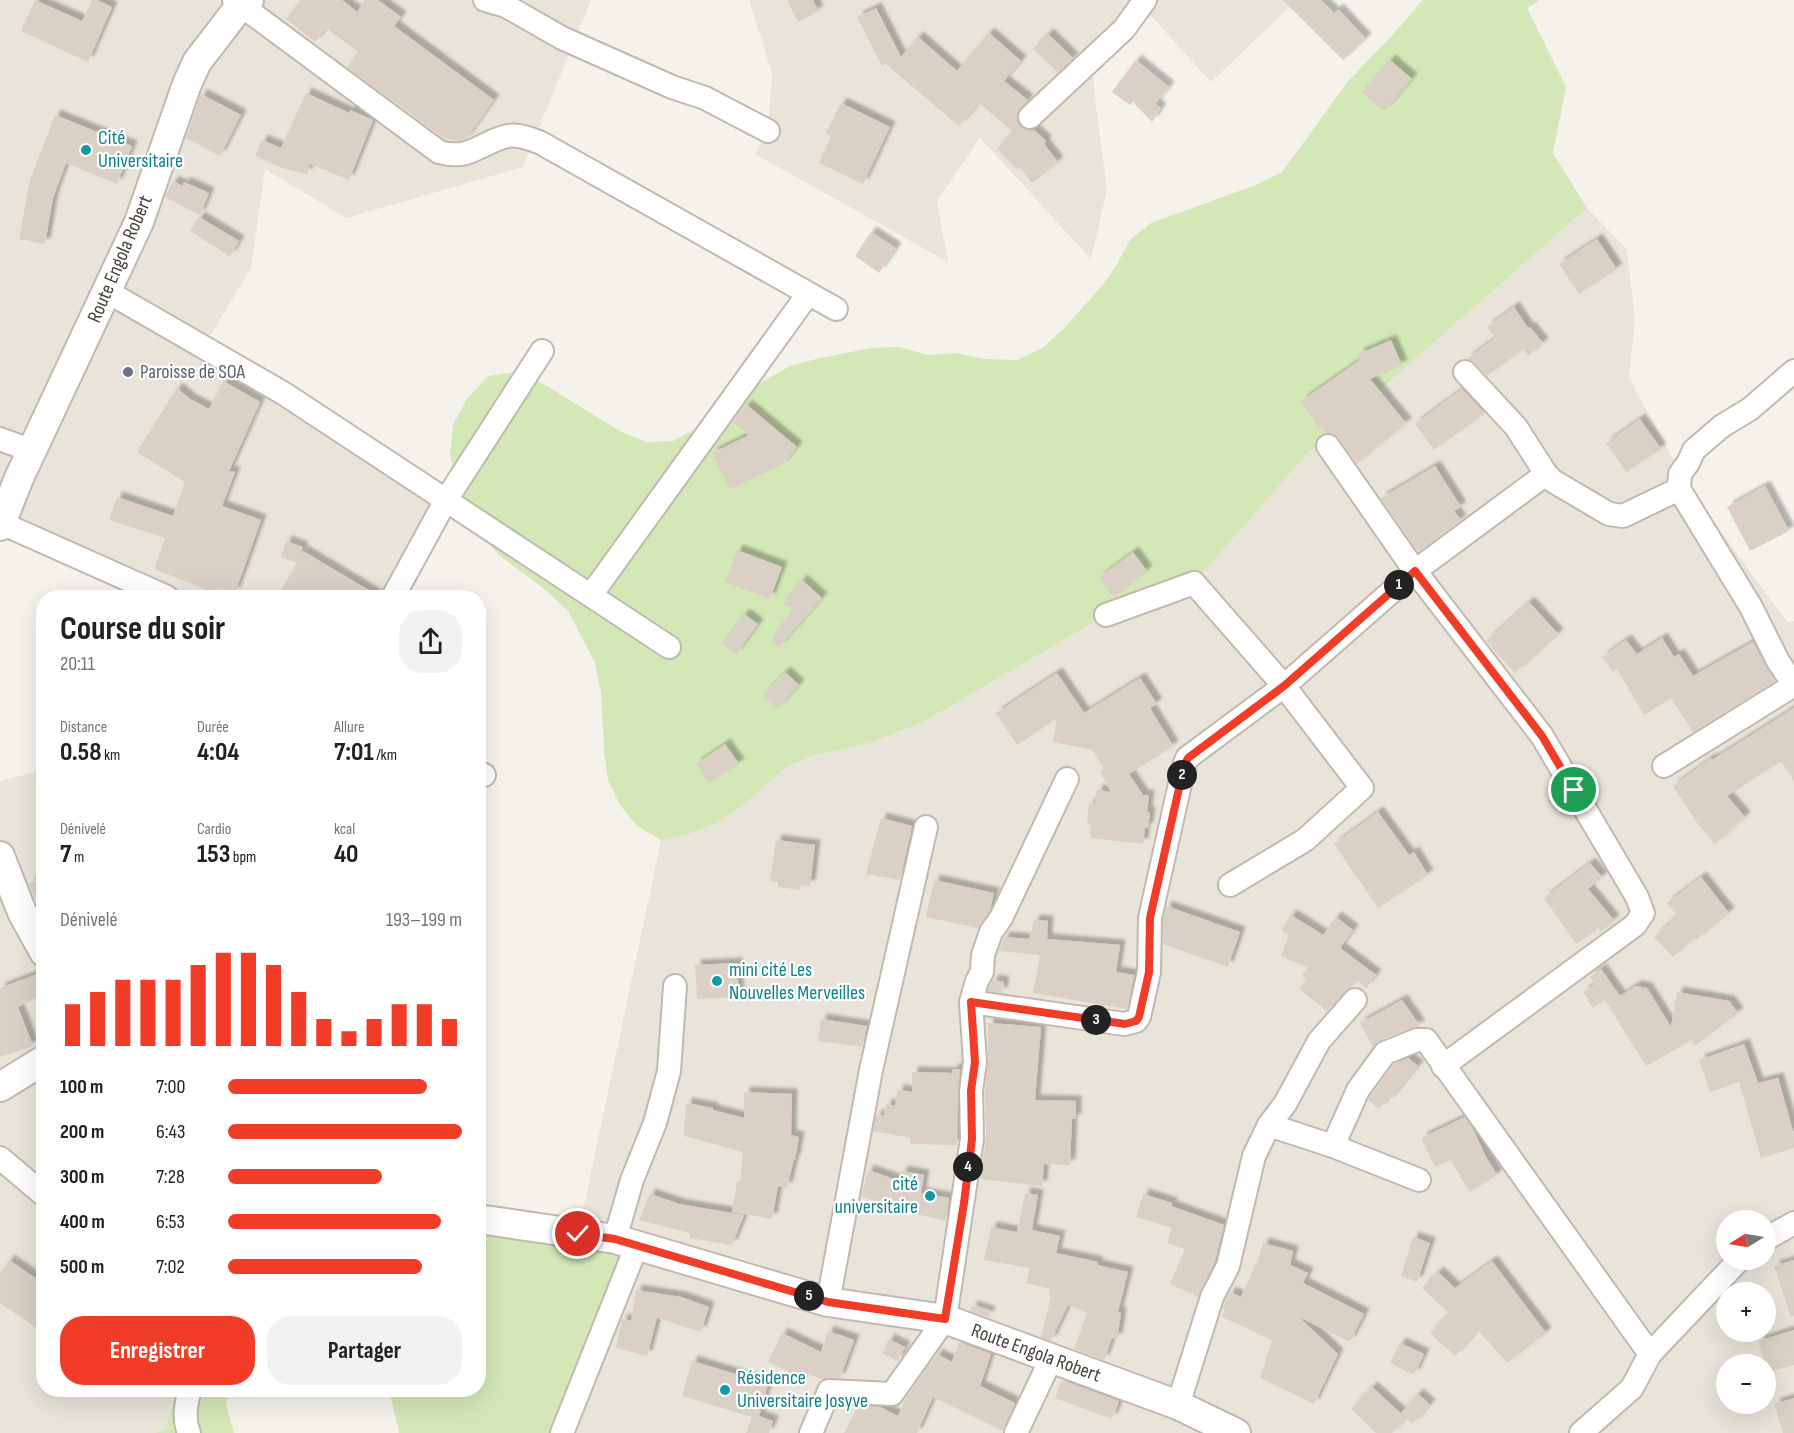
<!DOCTYPE html>
<html lang="fr">
<meta charset="utf-8">
<style>
:root{--surface:#fff;--page:#f2f2f2;--text:#202124;--muted:#757577;--accent:#f13c27}
body{margin:0;font-family:"Sofia Sans Condensed",sans-serif;background:var(--page);color:var(--text);height:100vh;display:flex;flex-direction:column;font-size:22px;white-space:nowrap}
*{box-sizing:border-box;margin:0}
p{font-size:20px;color:var(--muted)}
.icon{flex:none;width:33px;height:33px;fill:none;stroke:currentColor;stroke-width:2;stroke-linecap:round;stroke-linejoin:round}
.map{position:relative;flex:1;overflow:hidden}
.panel{position:absolute;left:36px;top:590px;width:450px;height:807px;display:flex;flex-direction:column;background:var(--surface);border-radius:24px;box-shadow:0 6px 24px #0002}
.panel>*{flex:none}
.needle{width:39px;rotate:259deg}
.fabs{position:absolute;left:1716px;top:1210px;display:grid;gap:12px}
.fabs a{display:grid;place-items:center;width:60px;height:60px;border-radius:50%;background:var(--surface);box-shadow:0 6px 24px #0002;font-size:30px}
.pin{position:absolute;display:grid;place-items:center;width:51px;height:51px;color:#fff;margin:-26px;border:3px solid #fff;border-radius:50%;box-shadow:0 2px 6px #0007}
.km{position:absolute;width:30px;height:30px;margin:-15px;border-radius:50%;background:#222;color:#fff;font-size:16px;line-height:30px;text-align:center}
.round{display:grid;place-items:center;flex:none;width:63px;height:63px;border-radius:24px;background:var(--page)}
.summary{display:flex;align-items:center;justify-content:space-between;height:102px;padding:0 24px}
h1{font-size:33px;font-weight:700;line-height:45px}
.stats{display:grid;grid-template-columns:repeat(3,1fr);gap:9px;height:102px;padding:6px 24px}
.stats div{display:grid;align-content:center}
.stats b{font-size:26px;font-weight:700}
.stats small{font-size:16px;font-weight:400}
.stats p{font-size:16px}
.chart{height:168px;padding:12px 24px}
.chart p{display:flex;justify-content:space-between}
.chart svg{width:100%;height:108px;margin-top:6px;stroke:var(--accent);stroke-width:6}
.button{display:flex;gap:12px;margin-top:auto;padding:12px 24px}
.button a{flex:1;height:69px;border-radius:24px;background:var(--accent);color:#fff;font-size:24px;font-weight:700;line-height:69px;text-align:center}
.button a+a{background:var(--page);color:var(--text)}
ul{padding:0 24px;list-style:none;font-size:20px}
li{display:grid;grid-template-columns:96px 72px 1fr;align-items:center;height:45px}
li i{height:15px;border-radius:8px;background:var(--accent)}
.map>svg:first-child{display:block}
.residential{fill:#e9e4da;fill-rule:evenodd}
.green{fill:#d4e7b7}
.building{fill:#dad0c5;filter:url(#shadow)}
.lines{fill:none;stroke-linecap:round;stroke-linejoin:round}
.minor-casing{stroke:#c1b9af;stroke-width:26}
.tertiary-casing{stroke:#c1b9af;stroke-width:32}
.minor{stroke:#fff;stroke-width:22}
.tertiary{stroke:#fff;stroke-width:28}
.route-casing{stroke:#fff;stroke-width:12}
.route{stroke:#f13c27;stroke-width:8}
.culture-dot{fill:#0f9aa8;stroke:#fff;stroke-width:2}
.worship-dot{fill:#6b7280;stroke:#fff;stroke-width:2}
.labels{text-anchor:middle;dominant-baseline:central;stroke-width:4.5;stroke-linejoin:round;paint-order:stroke}
.culture-label{font-size:20px;fill:#0d838f;stroke:#fff;text-anchor:start}
.street-label{font-size:20px;fill:#4a433a;stroke:#fff}
.worship-label{font-size:20px;fill:#5b616d;stroke:#fff;text-anchor:start}
</style>
<div class="map">
<svg width="1794" height="1433" viewBox="0 0 1794 1433">
<defs>
<filter id="shadow"><feDropShadow dx="5.5" dy="-5.5" stdDeviation="1.5" flood-color="#0004"/></filter>
</defs>
<rect width="100%" height="100%" fill="#f5f2ec"/>
<g class="residential">
<polygon points="0,0 591,0 523,167 346,218 265,169 251,268 205,344 441,499 387,597 146,597 0,527"/>
<polygon points="749,0 1297,0 1211,82 1151,16 1092,63 1096,106 1107,190 1091,259 980,138 937,201 948,262 755,154 768,131 772,73"/>
<path d="M1587 208 1627 249 1635 321 1629 378 1687 485 1787 622 1794 621V1433H560L578 1234 661 840 690 834 716 823 740 808 785 768 812 756 871 743 925 721 1106 615 1194 583 1306 455ZM1726 1221H1766V1260H1726ZM1726 1293H1766V1332H1726ZM1726 1365H1766V1404H1726Z"/>
<polygon points="43,770 44,1389 177,1389 166,1428 156,1433 0,1433 0,781"/>
</g>
<g class="green">
<polygon points="1423,0 1540,0 1527,8 1566,87 1553,153 1587,208 1306,455 1194,583 1106,615 925,721 871,743 812,756 785,768 740,808 716,823 690,834 661,840 637,826 620,805 608,780 604,752 601,692 595,663 568,611 547,591 500,556 482,536 467,513 456,486 450,454 453,425 468,397 488,376 518,372 545,385 620,431 646,442 673,441 699,427 739,395 790,366 816,359 871,348 899,347 928,355 956,353 984,359 1017,360 1044,347 1065,327 1102,286 1116,266 1130,240 1151,223 1256,185 1282,172 1349,80 1388,40"/>
<polygon points="479,1219 634,1247 560,1433 399,1433 389,1389 478,1389"/>
<polygon points="177,1389 230,1389 226,1405 234,1433 156,1433 166,1428"/>
</g>
<g class="building">
<polygon points="35,0 82,21 92,0 97,0 112,7 88,62 21,31"/>
<polygon points="301,0 342,0 357,12 365,0 378,0 401,17 394,26 494,100 466,139 458,141 445,139 347,67 358,52 326,28 315,42 286,19"/>
<polygon points="787,0 813,0 818,11 798,22"/>
<polygon points="1283,0 1321,0 1334,13 1338,9 1366,39 1343,60"/>
<polygon points="876,8 901,57 918,37 957,71 989,33 1021,61 1004,81 1028,100 1017,113 1017,119 1020,126 1027,130 1034,130 1046,141 1044,144 1058,162 1032,183 1020,168 1018,170 997,149 1013,132 979,103 959,126 886,64 882,66 857,17"/>
<polygon points="1048,34 1073,58 1058,73 1033,49"/>
<polygon points="1136,60 1169,87 1155,104 1161,108 1152,122 1133,102 1130,105 1112,92"/>
<polygon points="1390,60 1412,79 1384,111 1362,93"/>
<polygon points="306,93 349,113 350,110 373,120 349,180 310,164 307,174 285,169 255,156 262,140 281,148"/>
<polygon points="201,94 241,115 220,156 186,138"/>
<polygon points="841,103 890,127 863,184 819,163 831,136 826,133"/>
<polygon points="55,115 132,146 117,184 66,163 53,198 45,244 19,239 30,180"/>
<polygon points="173,181 183,186 184,182 209,193 200,215 165,197"/>
<polygon points="199,217 239,241 230,256 190,231"/>
<polygon points="871,232 896,248 879,273 855,256"/>
<polygon points="1597,239 1617,269 1579,294 1559,264"/>
<polygon points="1514,307 1528,328 1530,327 1543,343 1528,356 1523,349 1487,376 1475,363 1467,359 1495,338 1487,327"/>
<polygon points="1391,340 1402,365 1370,379 1406,423 1357,464 1339,438 1333,434 1327,433 1321,426 1319,427 1301,401 1360,360 1358,354"/>
<polygon points="223,381 260,402 229,471 235,472 222,506 261,520 235,593 219,587 217,594 154,569 165,538 109,520 117,497 173,516 185,482 137,452 177,388 190,399 209,409"/>
<polygon points="1462,389 1485,413 1434,450 1415,424"/>
<polygon points="747,405 797,447 783,464 730,489 712,453 749,435 733,422"/>
<polygon points="1640,419 1661,449 1626,472 1606,443"/>
<polygon points="1435,466 1461,507 1454,511 1461,520 1418,552 1381,498"/>
<polygon points="1765,486 1789,531 1750,551 1727,507"/>
<polygon points="286,541 303,547 300,557 303,551 380,597 277,597 297,563 281,557"/>
<polygon points="737,550 782,567 770,599 725,582"/>
<polygon points="1133,552 1147,571 1114,597 1099,578"/>
<polygon points="802,580 822,598 779,647 771,641 793,608 782,604"/>
<polygon points="1529,602 1558,634 1515,673 1486,641"/>
<polygon points="744,614 758,624 736,654 722,643"/>
<polygon points="1662,638 1674,657 1679,654 1693,676 1753,642 1775,681 1693,732 1671,698 1644,715 1617,669 1613,672 1602,657 1626,640 1637,654"/>
<polygon points="785,672 799,685 777,709 763,695"/>
<polygon points="1057,673 1084,713 1140,678 1157,704 1150,708 1173,746 1129,774 1143,795 1149,796 1147,812 1150,812 1148,828 1145,828 1143,844 1090,838 1091,824 1087,824 1089,803 1095,804 1097,790 1111,792 1100,771 1104,769 1093,750 1053,742 1057,718 1017,745 996,713"/>
<polygon points="1794,708 1794,781 1781,761 1727,796 1745,817 1715,844 1697,823 1673,786 1711,758 1712,760"/>
<polygon points="725,744 739,764 709,783 696,764"/>
<polygon points="1378,812 1409,855 1414,852 1428,875 1378,908 1334,844"/>
<polygon points="881,818 912,826 900,880 866,874"/>
<polygon points="776,840 815,845 810,886 801,885 800,890 778,887 778,882 770,881"/>
<polygon points="1590,863 1602,877 1588,889 1614,920 1601,932 1598,928 1576,944 1544,898"/>
<polygon points="1701,877 1729,913 1696,940 1694,938 1673,957 1654,937 1677,916 1667,903"/>
<polygon points="39,878 44,886 44,917 29,884"/>
<polygon points="934,880 994,893 990,910 978,928 926,917"/>
<polygon points="1166,906 1240,932 1228,967 1163,944 1163,920"/>
<polygon points="1291,915 1323,935 1336,917 1353,930 1340,948 1376,975 1366,988 1356,980 1327,1011 1299,989 1306,979 1302,975 1308,968 1281,956 1289,935 1281,930"/>
<polygon points="1034,920 1048,921 1047,939 1120,945 1116,972 1134,975 1127,1009 1033,993 1040,955 999,951 1004,937 1029,939"/>
<polygon points="737,963 739,997 697,999 695,965"/>
<polygon points="1601,969 1620,996 1636,986 1647,988 1671,1027 1677,992 1729,1001 1738,1013 1694,1046 1692,1040 1646,1066 1605,1000 1593,1008 1583,992 1595,984 1590,977"/>
<polygon points="37,974 44,987 44,994 18,1007 33,1046 0,1057 0,988"/>
<polygon points="993,980 1004,982 1002,993 988,991"/>
<polygon points="1402,1000 1420,1026 1412,1028 1380,1040 1373,1047 1360,1023"/>
<polygon points="821,1019 867,1026 862,1047 818,1041"/>
<polygon points="988,1023 1041,1027 1035,1100 1076,1101 1076,1119 1072,1119 1070,1165 1044,1164 1042,1186 980,1179 986,1139 985,1092 988,1064"/>
<polygon points="1744,1044 1758,1083 1778,1078 1794,1134 1794,1148 1761,1158 1739,1082 1710,1092 1699,1060"/>
<polygon points="1408,1058 1418,1066 1388,1102 1386,1100 1379,1109 1368,1100 1370,1097 1394,1064"/>
<polygon points="952,1069 960,1069 958,1091 957,1145 910,1144 911,1138 873,1131 876,1115 884,1116 886,1104 895,1106 898,1090 912,1092 912,1072 952,1073"/>
<polygon points="744,1092 792,1094 791,1135 799,1137 795,1160 794,1159 787,1188 778,1186 772,1219 732,1212 737,1182 740,1182 743,1152 684,1136 686,1103 713,1108 713,1110 744,1118"/>
<polygon points="1465,1117 1473,1129 1486,1157 1497,1175 1470,1192 1450,1160 1435,1167 1421,1138"/>
<polygon points="868,1170 899,1181 902,1171 924,1175 921,1193 949,1198 946,1221 899,1210 861,1196"/>
<polygon points="1025,1193 1038,1195 1032,1230 1060,1236 1056,1253 1098,1262 1097,1265 1128,1272 1118,1312 1121,1313 1117,1339 1112,1338 1104,1360 1074,1349 1087,1313 1068,1305 1051,1341 1041,1337 1051,1296 1048,1295 1050,1289 1026,1283 1030,1268 984,1260 991,1227 1017,1232"/>
<polygon points="650,1194 679,1204 744,1215 732,1245 690,1238 690,1233 639,1220"/>
<polygon points="1143,1194 1172,1203 1171,1206 1224,1225 1215,1261 1198,1297 1170,1284 1185,1249 1167,1243 1172,1228 1136,1217"/>
<polygon points="1413,1237 1430,1243 1417,1282 1401,1276"/>
<polygon points="1263,1243 1293,1251 1290,1265 1308,1273 1303,1283 1364,1314 1350,1342 1299,1317 1338,1354 1314,1404 1260,1378 1272,1340 1222,1317 1225,1309 1223,1308 1225,1302 1230,1292 1241,1297 1260,1255"/>
<polygon points="9,1260 44,1284 44,1333 0,1303 0,1274"/>
<polygon points="1794,1260 1794,1316 1791,1317 1774,1266"/>
<polygon points="1492,1261 1546,1333 1507,1363 1478,1330 1455,1356 1430,1333 1449,1313 1422,1288 1438,1272 1455,1288"/>
<polygon points="636,1290 681,1297 709,1307 701,1332 657,1318 647,1356 616,1348 622,1319 631,1321"/>
<polygon points="972,1306 990,1312 988,1317 970,1311"/>
<polygon points="1794,1330 1794,1365 1767,1373 1758,1341"/>
<polygon points="828,1331 854,1340 840,1378 822,1379 808,1374 805,1380 768,1362 782,1333 821,1352"/>
<polygon points="889,1339 905,1347 898,1361 882,1353"/>
<polygon points="959,1342 991,1354 980,1386 1015,1403 1003,1431 933,1397 917,1433 844,1433 858,1406 880,1407 898,1416 905,1400 929,1365 930,1366 937,1354 952,1362"/>
<polygon points="1400,1343 1424,1354 1414,1375 1390,1363"/>
<polygon points="692,1361 768,1384 759,1416 773,1421 769,1433 746,1433 752,1417 682,1396"/>
<polygon points="1062,1380 1119,1401 1112,1419 1055,1398"/>
<polygon points="1372,1387 1406,1418 1392,1433 1376,1433 1351,1409"/>
<polygon points="1418,1394 1430,1405 1412,1424 1401,1413"/>
<polygon points="1794,1398 1794,1433 1783,1433 1774,1404"/>
</g>
<g class="lines">
<defs>
<g id="minor">
<path d="M234 0 439 152C471 161 480 142 508 136 519 134 531 139 541 143L836 309"/>
<polyline points="485,0 506,6 562,38 672,87 705,98 768,131"/>
<polyline points="1030,117 1124,29 1145,0"/>
<polyline points="108,292 283,393 669,647"/>
<polyline points="1465,372 1516,427 1546,474 1553,481 1609,514 1623,516 1679,489"/>
<polyline points="0,439 32,451"/>
<polyline points="1328,446 1415,571 1542,736 1637,897 1643,913 1635,925 1443,1066"/>
<polyline points="1,523 167,597"/>
<polyline points="591,595 808,294"/>
<polyline points="393,597 446,500 542,351"/>
<polyline points="1106,615 1194,583 1284,686 1362,788 1305,840 1230,885"/>
<polyline points="1664,766 1794,685 1778,661 1751,607 1679,489 1680,474 1688,463 1694,450 1722,426 1750,409 1794,371"/>
<polyline points="478,772 484,775"/>
<polyline points="971,1002 1124,1024 1136,1021 1139,1017 1149,972 1150,918 1184,766 1187,758 1284,686 1415,571 1546,474"/>
<polyline points="1269,1125 1333,1146 1419,1180"/>
<polyline points="1333,1146 1358,1090 1385,1053 1417,1040 1426,1040 1650,1354"/>
<polyline points="0,1158 44,1195"/>
<polyline points="615,1239 632,1180 655,1123 669,1071 675,986"/>
<polyline points="1766,1239 1794,1223"/>
<polyline points="828,1302 871,1070 926,827"/>
<polyline points="1178,1405 1212,1297 1228,1266 1254,1156 1269,1125 1285,1104 1319,1041 1355,1000"/>
<path d="M189 1433C183 1418 186 1404 190 1389"/>
<polyline points="562,1433 637,1245"/>
<polyline points="811,1433 829,1391 892,1394 945,1319 972,1139 971,1091 975,1062 971,1002 977,981 982,972 983,955 991,932 1001,918 1067,779"/>
<polyline points="1016,1433 1051,1359"/>
<polyline points="1581,1433 1632,1388 1650,1354 1739,1260"/>
</g>
<g id="tertiary">
<polyline points="0,526 19,478 139,222 187,84 197,62 240,6 249,0"/>
<polyline points="0,856 22,912 44,952"/>
<polyline points="0,1087 44,1060"/>
<polyline points="478,1219 615,1239 828,1302 945,1319 1178,1405 1236,1433"/>
</g>
</defs>
<use href="#minor" class="minor-casing"/>
<use href="#tertiary" class="tertiary-casing"/>
<use href="#minor" class="minor"/>
<use href="#tertiary" class="tertiary"/>
</g>
<g class="lines">
<defs>
<polyline id="route" points="578,1234 615,1239 828,1302 945,1319 964,1203 972,1139 971,1091 975,1062 971,1002 1125,1024 1136,1021 1139,1017 1149,972 1150,918 1184,766 1188,758 1284,686 1415,571 1542,736 1574,790"/>
</defs>
<use href="#route" class="route-casing"/>
<use href="#route" class="route"/>
</g>
<g class="culture-dot">
<circle cx="86" cy="150" r="6"/>
<circle cx="717" cy="981" r="6"/>
<circle cx="930" cy="1196" r="6"/>
<circle cx="725" cy="1390" r="6"/>
</g>
<circle class="worship-dot" cx="128" cy="372" r="6"/>
<g class="labels">
<g class="culture-label">
<text x="98" y="138">Cité<tspan x="98" dy="23">Universitaire</tspan></text>
<text x="729" y="970">mini cité Les<tspan x="729" dy="23">Nouvelles Merveilles</tspan></text>
<text x="918" y="1184" text-anchor="end">cité<tspan x="918" dy="23">universitaire</tspan></text>
<text x="737" y="1378">Résidence<tspan x="737" dy="23">Universitaire Josyve</tspan></text>
</g>
<g class="street-label">
<text transform="translate(120 259) rotate(-67)">Route Engola Robert</text>
<text transform="translate(1036 1353) rotate(20)">Route Engola Robert</text>
</g>
<g class="worship-label">
<text x="140" y="372">Paroisse de SOA</text>
</g>
</g>
</svg>
<div class="fabs">
<a><svg class="needle" viewBox="-14 -14 28 28"><path d="M0-13l5 13h-10z" fill="#e53935"/><path d="M0 13l5-13h-10z" fill="#757577"/></svg></a>
<a>+</a>
<a>−</a>
</div>
<div class="pin" style="left:1574px;top:790px;background:#1e9e55"><svg class="icon" aria-label="arrive" viewBox="0 0 24 24"><path d="M6 21V4h12l-3 4 3 4H6"/></svg></div>
<div class="pin" style="left:578px;top:1234px;background:#d93025"><svg class="icon" aria-label="check" viewBox="0 0 24 24"><path d="M5 12l5 5 9-10"/></svg></div>
<b class="km" style="left:1399px;top:585px">1</b>
<b class="km" style="left:1182px;top:775px">2</b>
<b class="km" style="left:1096px;top:1020px">3</b>
<b class="km" style="left:968px;top:1167px">4</b>
<b class="km" style="left:809px;top:1296px">5</b>
<section class="panel">
<div class="summary"><div><h1>Course du soir</h1><p>20:11</p></div><a class="round"><svg class="icon" aria-label="share" viewBox="0 0 24 24"><path d="M12 15V3M7 8l5-5 5 5M5 13v7h14v-7"/></svg></a></div>
<div class="stats">
<div><p>Distance</p><b>0.58<small> km</small></b></div>
<div><p>Durée</p><b>4:04</b></div>
<div><p>Allure</p><b>7:01<small> /km</small></b></div>
</div>
<div class="stats">
<div><p>Dénivelé</p><b>7<small> m</small></b></div>
<div><p>Cardio</p><b>153<small> bpm</small></b></div>
<div><p>kcal</p><b>40</b></div>
</div>
<div class="chart"><p><span>Dénivelé</span>193–199 m</p>
<svg viewBox="0 0 160 44" preserveAspectRatio="none"><path d="M5 44V27M15 44V22M25 44V17M35 44V17M45 44V17M55 44V11M65 44V6M75 44V6M85 44V11M95 44V22M105 44V33M115 44V38M125 44V33M135 44V27M145 44V27M155 44V33"/></svg>
</div>
<ul>
<li><b>100 m</b>7:00<i style="width:85%"></i></li>
<li><b>200 m</b>6:43<i style="width:100%"></i></li>
<li><b>300 m</b>7:28<i style="width:66%"></i></li>
<li><b>400 m</b>6:53<i style="width:91%"></i></li>
<li><b>500 m</b>7:02<i style="width:83%"></i></li>
</ul>
<div class="button"><a>Enregistrer</a><a>Partager</a></div>
</section>
</div>
